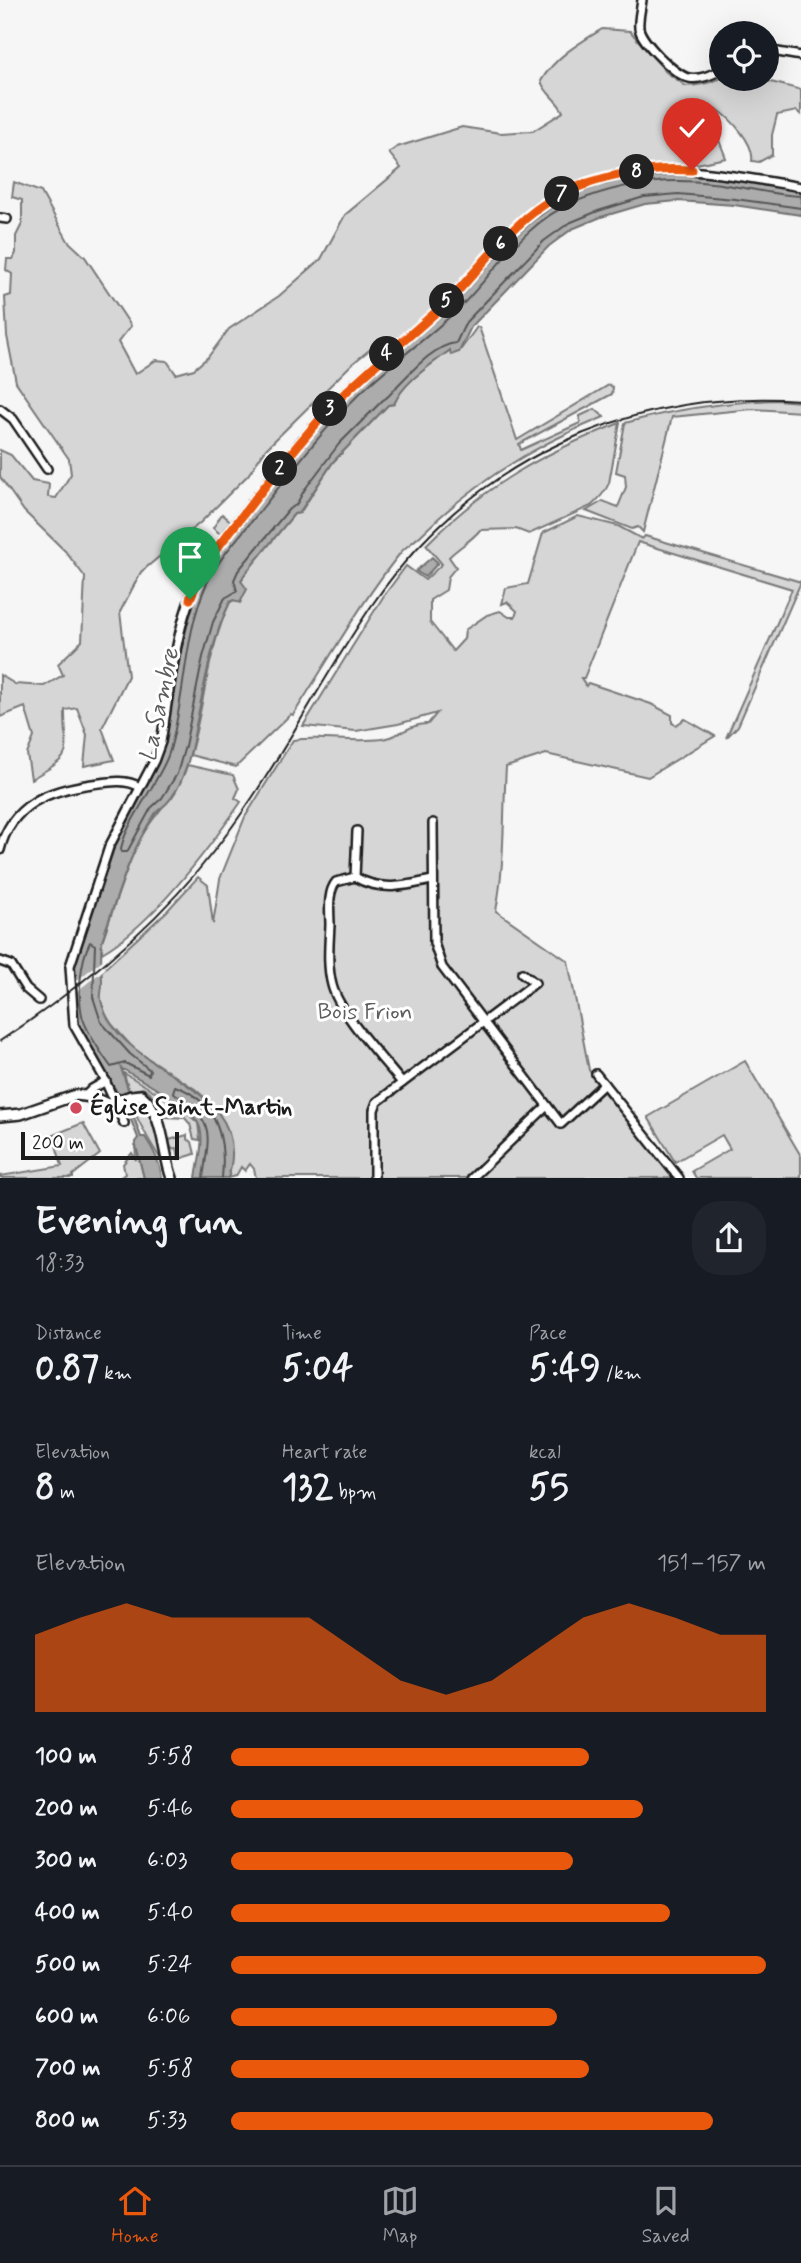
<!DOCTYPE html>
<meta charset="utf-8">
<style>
:root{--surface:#171b24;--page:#20242c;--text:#f1f3f6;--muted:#9ea1a6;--line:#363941;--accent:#ea580c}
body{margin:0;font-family:Mynerve,sans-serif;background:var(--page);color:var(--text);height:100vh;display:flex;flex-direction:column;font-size:26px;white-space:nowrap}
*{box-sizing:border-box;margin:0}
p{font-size:23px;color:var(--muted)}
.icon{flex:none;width:38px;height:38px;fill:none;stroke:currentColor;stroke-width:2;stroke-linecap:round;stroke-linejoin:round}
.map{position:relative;height:1178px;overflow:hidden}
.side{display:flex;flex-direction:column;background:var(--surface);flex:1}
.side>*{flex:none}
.tools{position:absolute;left:709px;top:21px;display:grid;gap:14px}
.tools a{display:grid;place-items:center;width:70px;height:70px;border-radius:50%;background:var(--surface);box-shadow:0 7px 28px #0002;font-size:35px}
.scale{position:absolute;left:21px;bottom:18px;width:158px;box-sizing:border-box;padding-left:7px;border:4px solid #1c1c1c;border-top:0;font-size:19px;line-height:24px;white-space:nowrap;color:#1c1c1c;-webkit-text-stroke:5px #fff;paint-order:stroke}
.pin{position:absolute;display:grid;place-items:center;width:60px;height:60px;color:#fff;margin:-72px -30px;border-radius:50% 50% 50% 0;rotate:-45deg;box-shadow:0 0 7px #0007}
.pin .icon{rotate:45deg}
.km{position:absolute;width:35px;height:35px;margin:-18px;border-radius:50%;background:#222;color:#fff;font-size:19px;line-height:35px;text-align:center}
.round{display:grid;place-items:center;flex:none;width:74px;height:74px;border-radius:28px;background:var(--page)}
.summary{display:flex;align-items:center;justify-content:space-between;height:119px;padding:0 35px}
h1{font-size:38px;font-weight:700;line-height:52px}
.metrics{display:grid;grid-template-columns:repeat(3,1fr);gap:10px;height:119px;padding:7px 35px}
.metrics div{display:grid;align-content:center}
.metrics b{font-size:35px;font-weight:700}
.metrics small{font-size:19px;font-weight:400}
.metrics p{font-size:19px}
.chart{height:196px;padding:14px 35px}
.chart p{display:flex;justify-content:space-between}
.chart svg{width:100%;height:126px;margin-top:7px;fill:var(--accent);opacity:.7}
ul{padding:0 35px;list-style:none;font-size:23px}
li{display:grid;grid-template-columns:112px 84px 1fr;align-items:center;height:52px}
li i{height:18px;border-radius:9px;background:var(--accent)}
.tabs{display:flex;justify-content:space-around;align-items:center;height:98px;border-top:2px solid var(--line);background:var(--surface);font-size:19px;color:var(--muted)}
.tabs a{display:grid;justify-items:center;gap:4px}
.tabs .current{color:var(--accent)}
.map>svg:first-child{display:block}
.green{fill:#d6d6d6;stroke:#797979;stroke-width:2}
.water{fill:#acacac;stroke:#727272;stroke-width:2}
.pier{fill:#f6f6f6}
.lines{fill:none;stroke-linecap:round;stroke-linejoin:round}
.shore{stroke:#565656;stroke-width:2}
.minor-casing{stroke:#1c1c1c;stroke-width:12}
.major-casing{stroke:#1c1c1c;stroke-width:14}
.minor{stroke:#fff;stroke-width:7}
.major{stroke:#fff;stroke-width:9}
.rail{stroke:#1c1c1c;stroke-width:2}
.route-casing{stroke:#fff;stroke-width:14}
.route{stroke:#ea580c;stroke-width:9}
.poi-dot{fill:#d1495b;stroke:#fff;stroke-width:2.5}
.labels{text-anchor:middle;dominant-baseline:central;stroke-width:6;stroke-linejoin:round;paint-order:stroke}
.park-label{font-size:23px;fill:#5d5d5d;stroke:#fff}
.poi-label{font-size:23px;font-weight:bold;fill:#1c1c1c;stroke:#fff;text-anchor:start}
.water-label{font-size:24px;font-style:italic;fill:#5d5d5d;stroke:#fff}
</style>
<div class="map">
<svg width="801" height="1178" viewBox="0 0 801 1178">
<rect width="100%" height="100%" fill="#f6f6f6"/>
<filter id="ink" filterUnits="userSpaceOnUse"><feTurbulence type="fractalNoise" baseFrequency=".0143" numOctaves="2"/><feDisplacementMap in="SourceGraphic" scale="14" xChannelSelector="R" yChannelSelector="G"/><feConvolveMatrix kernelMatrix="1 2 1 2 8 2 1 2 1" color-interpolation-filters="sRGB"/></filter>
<g filter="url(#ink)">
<g class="green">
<path d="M602 29 630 31 666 72 686 86C701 85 705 84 719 79 739 72 779 84 801 90V115L797 111 777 115 772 135V155L759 162 752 161C755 143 730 118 717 109L710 117 726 158 687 166 661 164 627 170 591 180 545 200 508 232 441 301 379 358 373 347 352 364 266 449 248 475 201 522 141 572 120 612 128 676 102 728 114 760 84 766 87 735 77 708 65 710C65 758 77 753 31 779L27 754 34 737 25 707 0 717V675L15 684 44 686 63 675 58 664 82 641 85 577 65 551 24 511 0 477V450L11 455 32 481 49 484 48 497 56 498 71 474 69 459 16 382 7 336 5 297 11 295 12 274 6 270 7 259H13L16 253V236L22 224V200L12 197 14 182 41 192 68 241 85 257 131 326 118 342 135 374 156 360 167 361 176 374 194 369 208 357 229 329 279 296 321 259 345 215 401 168 389 153 397 147 462 127 501 133 533 131 563 112C558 100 545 94 541 81 555 57 579 43 602 29Z"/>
<path d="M477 327H479L517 440 609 385 613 387 612 394 519 444 521 450 580 423V416L595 409 604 417C535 445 475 481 422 534 416 540 408 545 402 551 361 601 329 660 293 715L291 714 236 767 190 755C205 703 207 651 230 602L234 600 244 575 294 514 300 513 333 462 388 405 394 404C404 381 431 365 450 350L459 352Z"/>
<path d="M776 400 801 402V412L752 409 672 417 643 532 638 527 632 529 586 511 603 501 618 507 626 487 625 475 616 472 625 423C675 409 724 402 776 400Z"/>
<path d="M620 423 609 483C605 493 599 499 591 506L529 534 516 529 480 530C471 541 459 547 449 557L456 567 448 577 446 590 430 600V622L453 651 464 639 465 630 487 615 500 611 509 617H515L517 611 507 602 502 604 506 588 528 584 543 533 578 516 618 526 642 539 645 536 801 582 738 726 726 738 792 589 638 542 584 678H581L586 686 588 683 651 704 672 715V723L676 725 685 719 715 736 648 777 546 754 506 767C503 815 505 864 496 911L568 961 589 1070 605 1094 675 1178H256L254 1169 250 1164 245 1171 241 1167 236 1176 228 1178 230 1172 221 1118 213 1105 195 1089 134 1049 107 1019 100 997 101 972 167 911 198 877 208 885 213 924 220 879 245 817 293 740C323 736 352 743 382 739 398 737 412 723 428 724L437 713 398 724 356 731 303 726 383 597 406 566 425 580 442 564 426 545C485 485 543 453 620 423Z"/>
<polygon points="222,514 233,523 223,536 213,528"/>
<path d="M187 765 233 775 239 789 235 798 241 802C207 851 153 924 102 953V941C114 909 123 874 138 843 152 814 178 796 187 765Z"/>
<polygon points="745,1061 801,1156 801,1178 696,1178 692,1171 730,1149 722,1135 675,1162 648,1117"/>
<polygon points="124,1073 179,1106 198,1123 200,1140 194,1139 190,1124 185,1118 165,1117 150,1092 143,1088 129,1091"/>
<path d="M135 1101C158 1108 160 1146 165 1166 152 1146 139 1125 131 1103Z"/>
<polygon points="83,1123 100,1154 73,1175 73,1178 0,1178 0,1176 62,1166 53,1135"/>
<polygon points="187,1135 187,1139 192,1142 195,1154 179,1159 177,1148 171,1149 169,1140"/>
<polygon points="135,1142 144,1178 119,1178 125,1174 123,1164 132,1153 136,1160"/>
</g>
<g class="water">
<path d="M676 173 712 176 801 190V215L734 205 678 201 645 204 601 217 572 229 549 246 471 327 459 352 451 355 450 350C431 365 404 381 394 404L388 405 333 462 299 513 294 514 244 575 241 581 247 589 240 603 234 600 230 602C211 641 205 683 196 725 193 741 190 760 183 776 180 785 173 797 167 803 163 807 158 810 155 814 135 843 123 878 112 911 109 921 104 932 102 942 100 956 102 970 102 984 102 990 100 995 101 1000 118 1077 258 1081 228 1178H196C198 1162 206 1138 198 1123 189 1105 139 1079 121 1068L129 1092 126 1094 141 1137H145C154 1150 160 1163 162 1178H144L135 1142 138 1138 122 1097H120L81 1032 75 1016 73 972 119 833 154 771 162 752C178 686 180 615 215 555 254 508 290 455 333 411 372 370 420 338 460 298 489 268 513 230 549 207 585 184 633 174 676 173Z"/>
<polygon points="432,557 438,563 425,577 416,571"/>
</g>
<polygon class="pier" points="105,958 105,969 71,996 70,986"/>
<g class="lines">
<g class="shore">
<path d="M801 196C771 195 742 186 712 183 664 177 617 184 572 203 526 222 498 268 464 303 436 332 402 355 372 382 331 419 298 463 264 506 245 531 221 554 207 583 183 635 186 698 169 753 161 779 120 831 121 852H127L151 808 162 798 177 774 185 746 203 657 213 622 225 598 237 591 234 580 238 571 289 509 296 505 305 489 339 444 383 400C389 397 393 391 398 385 413 370 435 345 456 343L466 322 544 241 569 223 598 211 644 197 678 194 735 199 801 208"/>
<path d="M90 942 95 945 93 997 101 1022 130 1054 150 1070 149 1075 125 1063 111 1067C101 1053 89 1036 83 1019 77 998 80 961 90 942Z"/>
<path d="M203 1178C210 1129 215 1123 173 1092L175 1086C217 1101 226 1138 222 1178"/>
</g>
<defs>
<g id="minor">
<path d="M642 0C641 9 638 19 639 28 641 41 676 76 689 78 700 80 711 75 721 70"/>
<polyline points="766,52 778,52 801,56"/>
<polyline points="0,218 7,219"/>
<polyline points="0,409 13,419 47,469"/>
<polyline points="433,823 434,943 442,967 561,1124 604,1084"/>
<path d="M0 850C11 804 49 790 92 784 108 782 125 778 140 787"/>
<path d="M355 877 336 882C327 893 330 912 330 925 329 945 327 966 332 985 339 1013 383 1059 402 1083"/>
<path d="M355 877C380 892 405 886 432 880"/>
<polyline points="355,877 357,831"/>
<polyline points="0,961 11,965 26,989 39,1000"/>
<polyline points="596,1074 679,1178"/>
<polyline points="86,1095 92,1089 106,1081"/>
<path d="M124 1123 103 1076 74 1025 70 966 109 847 154 761 161 742C172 679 176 606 213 553 253 503 290 451 333 405 370 366 413 335 451 298 500 249 526 202 597 181 669 160 729 175 801 187"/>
<polyline points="374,1178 374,1110 377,1102 535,983 522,973"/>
<polyline points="472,1178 547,1106"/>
</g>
<path id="major" d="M0 1116 21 1114 76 1095 92 1097 108 1104 131 1096 141 1095C165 1115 162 1152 172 1178"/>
</defs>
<use href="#minor" class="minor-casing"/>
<use href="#major" class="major-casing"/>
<use href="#minor" class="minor"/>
<use href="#major" class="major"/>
<path class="rail" d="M0 1041C82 987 157 925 217 847 276 771 318 684 372 605 471 461 628 388 801 400"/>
</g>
</g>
<g class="lines" filter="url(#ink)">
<defs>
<path id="route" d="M190 599 201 572 213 553C253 503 290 451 333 405 371 365 416 333 455 294 487 260 516 218 558 196 598 175 647 167 692 170"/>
</defs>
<use href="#route" class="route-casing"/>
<use href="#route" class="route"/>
</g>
<circle class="poi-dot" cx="76" cy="1108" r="7"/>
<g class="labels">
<g class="park-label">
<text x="365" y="1013">Bois Frion</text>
</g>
<g class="poi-label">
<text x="90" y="1108">Église Saint-Martin</text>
</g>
<g class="water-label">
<text transform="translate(160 705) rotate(-78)">La Sambre</text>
</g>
</g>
</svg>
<div class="tools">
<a><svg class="icon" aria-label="locate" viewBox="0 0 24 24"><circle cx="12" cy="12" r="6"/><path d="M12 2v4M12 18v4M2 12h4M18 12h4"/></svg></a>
</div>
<div class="scale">200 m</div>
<div class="pin" style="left:190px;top:599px;background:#1e9e55"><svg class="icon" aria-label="arrive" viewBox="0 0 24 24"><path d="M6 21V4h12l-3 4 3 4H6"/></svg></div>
<div class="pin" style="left:692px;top:170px;background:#d93025"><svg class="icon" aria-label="check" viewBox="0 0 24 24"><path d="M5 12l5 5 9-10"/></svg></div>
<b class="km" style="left:280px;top:469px">2</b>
<b class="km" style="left:330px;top:409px">3</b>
<b class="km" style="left:387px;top:354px">4</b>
<b class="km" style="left:447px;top:301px">5</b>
<b class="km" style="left:501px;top:244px">6</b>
<b class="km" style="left:562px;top:194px">7</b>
<b class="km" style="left:637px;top:172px">8</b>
</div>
<section class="side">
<div class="summary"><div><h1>Evening run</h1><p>18:33</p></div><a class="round"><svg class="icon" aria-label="share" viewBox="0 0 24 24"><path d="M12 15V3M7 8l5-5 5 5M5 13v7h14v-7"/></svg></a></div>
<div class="metrics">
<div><p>Distance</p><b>0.87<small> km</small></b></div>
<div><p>Time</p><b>5:04</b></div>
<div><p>Pace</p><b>5:49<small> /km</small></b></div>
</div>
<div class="metrics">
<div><p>Elevation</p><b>8<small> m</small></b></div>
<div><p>Heart rate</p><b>132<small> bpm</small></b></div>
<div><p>kcal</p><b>55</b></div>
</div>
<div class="chart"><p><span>Elevation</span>151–157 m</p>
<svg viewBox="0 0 160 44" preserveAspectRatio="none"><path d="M0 44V17L10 11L20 6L30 11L40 11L50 11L60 11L70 22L80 33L90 38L100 33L110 22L120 11L130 6L140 11L150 17L160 17V44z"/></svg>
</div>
<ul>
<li><b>100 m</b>5:58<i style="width:67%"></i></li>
<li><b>200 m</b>5:46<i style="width:77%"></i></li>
<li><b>300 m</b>6:03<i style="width:64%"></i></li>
<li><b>400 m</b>5:40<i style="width:82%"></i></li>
<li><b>500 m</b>5:24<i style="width:100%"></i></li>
<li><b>600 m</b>6:06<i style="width:61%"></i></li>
<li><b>700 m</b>5:58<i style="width:67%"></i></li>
<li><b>800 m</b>5:33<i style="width:90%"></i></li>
</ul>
</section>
<nav class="tabs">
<a class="current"><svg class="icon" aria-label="home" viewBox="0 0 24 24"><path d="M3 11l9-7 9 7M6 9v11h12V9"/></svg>Home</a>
<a><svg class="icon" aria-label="map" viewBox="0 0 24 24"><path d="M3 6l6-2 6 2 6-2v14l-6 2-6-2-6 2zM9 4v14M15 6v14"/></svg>Map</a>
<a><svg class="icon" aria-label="saved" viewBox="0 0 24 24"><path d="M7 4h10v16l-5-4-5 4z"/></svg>Saved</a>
</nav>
